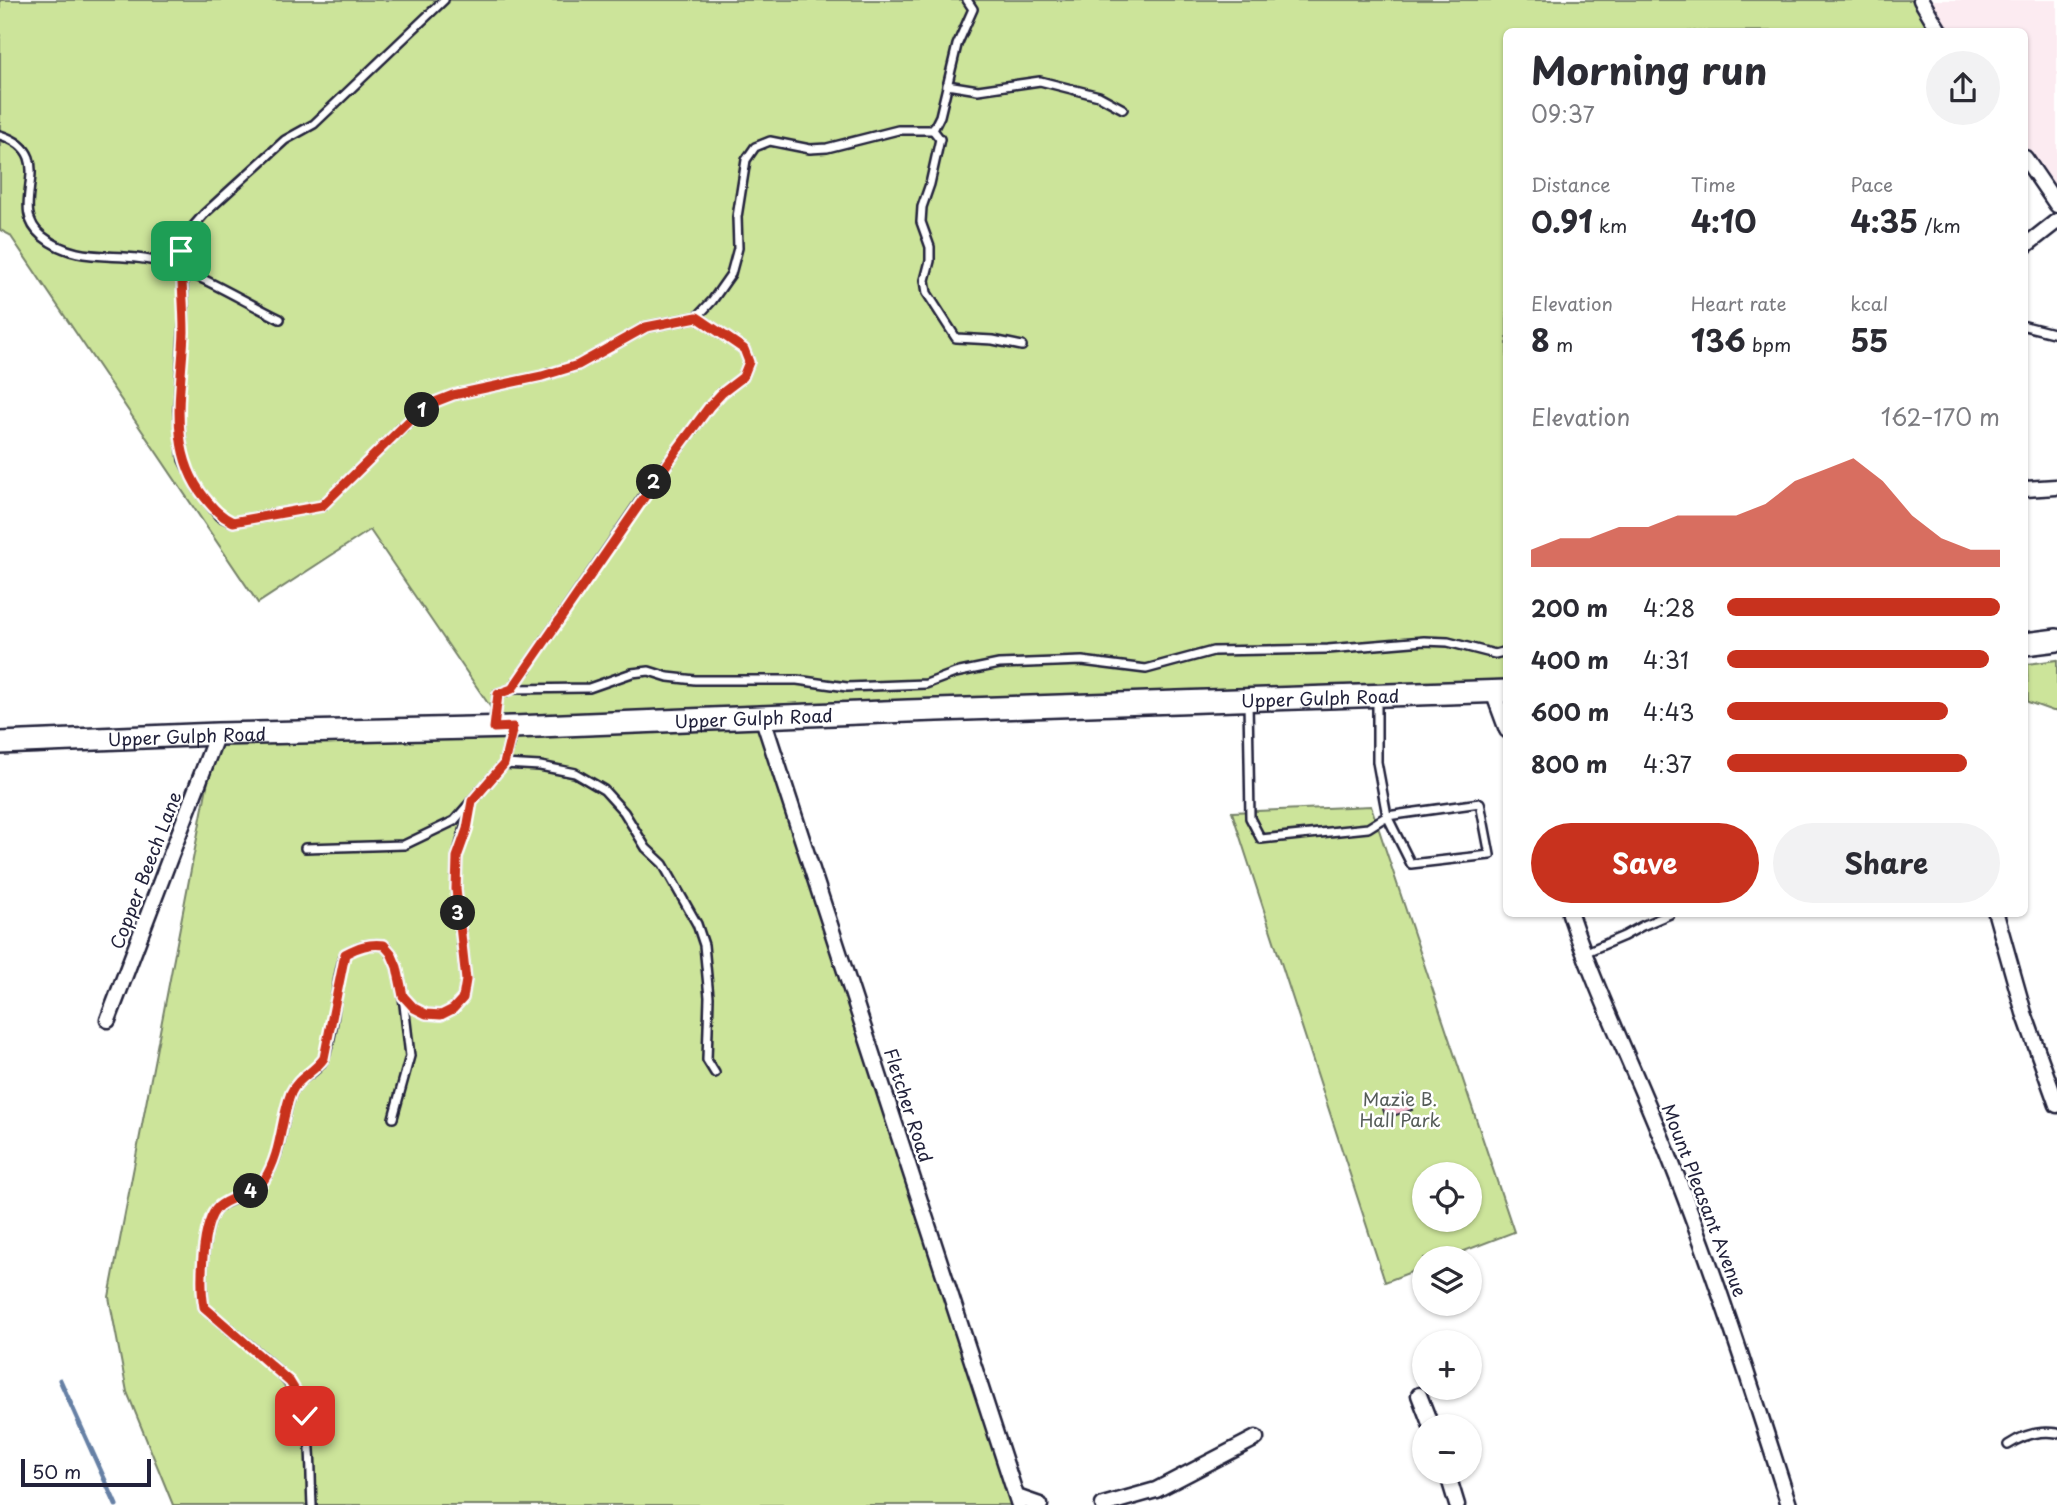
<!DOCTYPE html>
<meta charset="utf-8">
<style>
:root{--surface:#fff;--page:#f2f2f3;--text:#2b2b33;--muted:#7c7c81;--accent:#c8321e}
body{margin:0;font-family:"Playpen Sans",sans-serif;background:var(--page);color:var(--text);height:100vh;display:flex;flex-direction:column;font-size:26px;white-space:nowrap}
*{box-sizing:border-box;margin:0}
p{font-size:23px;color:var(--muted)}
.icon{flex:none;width:38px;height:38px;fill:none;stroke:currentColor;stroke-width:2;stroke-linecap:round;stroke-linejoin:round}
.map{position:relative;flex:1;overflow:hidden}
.sheet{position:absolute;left:1503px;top:28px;width:525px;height:889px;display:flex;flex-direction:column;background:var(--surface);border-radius:10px;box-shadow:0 2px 5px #0004}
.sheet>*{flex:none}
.controls{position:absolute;left:1412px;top:1162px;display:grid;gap:14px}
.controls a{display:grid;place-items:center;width:70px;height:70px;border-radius:50%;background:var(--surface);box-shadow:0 2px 5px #0004;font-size:35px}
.scale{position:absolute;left:21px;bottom:18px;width:130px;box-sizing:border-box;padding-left:7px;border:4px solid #22223b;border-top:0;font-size:19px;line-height:24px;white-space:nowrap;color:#22223b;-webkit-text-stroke:5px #fff;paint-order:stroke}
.pin{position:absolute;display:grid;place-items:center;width:60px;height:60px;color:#fff;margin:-30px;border-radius:14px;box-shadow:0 4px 10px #0006}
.km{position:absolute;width:35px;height:35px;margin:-18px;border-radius:50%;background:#222;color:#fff;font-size:19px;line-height:35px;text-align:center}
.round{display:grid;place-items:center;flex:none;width:74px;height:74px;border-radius:37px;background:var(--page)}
.summary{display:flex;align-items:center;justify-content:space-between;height:119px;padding:0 28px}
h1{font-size:38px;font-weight:700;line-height:52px}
.figures{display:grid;grid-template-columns:repeat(3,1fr);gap:10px;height:119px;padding:7px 28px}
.figures div{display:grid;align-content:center}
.figures b{font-size:30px;font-weight:700}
.figures small{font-size:19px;font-weight:400}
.figures p{font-size:19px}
.chart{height:196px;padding:14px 28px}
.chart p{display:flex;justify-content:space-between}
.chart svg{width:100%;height:126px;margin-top:7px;fill:var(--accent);opacity:.7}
.primary-button{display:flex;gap:14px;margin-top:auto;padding:14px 28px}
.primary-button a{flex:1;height:80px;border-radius:42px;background:var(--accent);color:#fff;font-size:28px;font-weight:700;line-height:80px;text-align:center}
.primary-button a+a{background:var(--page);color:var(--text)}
ul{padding:0 28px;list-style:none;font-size:23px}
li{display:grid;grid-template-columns:112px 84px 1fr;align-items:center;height:52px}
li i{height:18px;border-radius:9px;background:var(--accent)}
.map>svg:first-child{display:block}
.built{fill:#fcebf1}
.green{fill:#cce49a;stroke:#77836a;stroke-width:2;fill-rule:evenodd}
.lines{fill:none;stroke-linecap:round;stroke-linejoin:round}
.stream{stroke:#6680a5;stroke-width:5}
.building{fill:#f6bdcf;stroke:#22223b;stroke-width:2}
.lane-casing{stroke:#22223b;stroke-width:12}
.street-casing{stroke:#22223b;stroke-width:19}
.secondary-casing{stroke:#22223b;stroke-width:26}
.lane{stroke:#fff;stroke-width:7}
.street{stroke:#fff;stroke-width:14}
.secondary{stroke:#fff;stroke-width:21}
.route-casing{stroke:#fff;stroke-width:14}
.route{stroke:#c8321e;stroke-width:9}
.labels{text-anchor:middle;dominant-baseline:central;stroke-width:5;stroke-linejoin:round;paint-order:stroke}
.street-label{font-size:18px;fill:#22223b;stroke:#fff}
.park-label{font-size:18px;fill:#555c58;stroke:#fff}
</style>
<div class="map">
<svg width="2057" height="1505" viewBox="0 0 2057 1505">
<rect width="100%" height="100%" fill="#fff"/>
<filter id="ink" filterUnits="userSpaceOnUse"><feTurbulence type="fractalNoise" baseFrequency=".0143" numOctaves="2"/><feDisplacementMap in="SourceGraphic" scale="14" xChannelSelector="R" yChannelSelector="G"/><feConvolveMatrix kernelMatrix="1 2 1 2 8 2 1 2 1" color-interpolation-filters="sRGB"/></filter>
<g filter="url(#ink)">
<polygon class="built" points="1921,0 2057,0 2057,205 2025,158 2025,32 1940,31"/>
<g class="green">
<polygon points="0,0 1921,0 1940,31 1507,32 1507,691 762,717 1019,1505 173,1505 127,1392 109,1297 217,734 504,727 370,530 258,603 10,235 0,230"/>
<polygon points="2057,660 2057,711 2053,711 2028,702 2027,664"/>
<path d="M1371 806 1514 1232 1446 1258H1424V1267L1385 1282 1232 812ZM1424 1174H1470V1220H1424Z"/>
</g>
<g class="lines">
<polyline class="stream" points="60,1380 116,1505"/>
</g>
<polygon class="building" points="1407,1094 1412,1110 1386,1118 1381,1103"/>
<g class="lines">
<defs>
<g id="lane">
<polyline points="444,0 314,124 285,140 204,214 190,230 182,252 184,320 178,410 183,460 198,489 219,516 233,522 322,506 412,418 430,404 453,395 542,376 578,365 646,327 697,317 712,301 731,274 738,248 737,217 746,160 755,147 770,141 810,149 827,148 898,130 933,130 940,116 957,45 973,9 967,0"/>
<polyline points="947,85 978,90 1040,81 1099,96 1123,109"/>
<polyline points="933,130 940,139 930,184 922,207 921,222 930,247 930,261 925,280 927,293 956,338 993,340 1022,346"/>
<path d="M0 135C63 155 4 205 42 236 79 266 118 250 159 262 201 274 241 300 280 319"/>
<polyline points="2025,326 2057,334"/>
<polyline points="512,689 645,494 709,407 722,393 743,377 749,362 744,349 697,317"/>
<polyline points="1248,701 1250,818 1261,839 1368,828 1387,816 1480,803 1490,855 1411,864 1387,816 1377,762 1377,697"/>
<polyline points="494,725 498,694 512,689 589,688 632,673 649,671 668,677 695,680 797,680 847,687 926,684 955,673 999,664 1082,661 1146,669 1213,651 1328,649 1424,641 1448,642 1495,654 1507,651"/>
<polyline points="504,764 540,766 575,773 604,790 624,812 646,848 663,864 697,924 704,945 709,997 707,1060 715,1073"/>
<polyline points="305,848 404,845 454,821 504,764 513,728"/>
<polyline points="1584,953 1624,936 1642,926 1670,914"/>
<polyline points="404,997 414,1008 426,1014 441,1015 453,1009 463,998 466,980 456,889 457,857 472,801"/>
<path d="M2008 1445C2023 1435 2039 1430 2057 1433"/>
<path d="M312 1505C310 1472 313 1433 301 1402 292 1375 228 1330 204 1307 200 1286 201 1218 221 1205 234 1197 251 1195 262 1182 283 1157 280 1120 292 1092 299 1076 317 1074 324 1058 337 1025 333 987 345 954 358 946 369 943 384 945L391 953 397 967 403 996 410 1056 393 1118"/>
</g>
<g id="street">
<polyline points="1921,0 1940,32"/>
<polyline points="2025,158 2057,205"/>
<polyline points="2025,246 2057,221"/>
<polyline points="2025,489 2056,487"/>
<polyline points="1493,692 1507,730"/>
<polyline points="762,716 1019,1505"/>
<path d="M1570 914C1597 994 1635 1070 1666 1149 1713 1266 1751 1385 1789 1505"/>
<polyline points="1996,914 2024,1013 2057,1105"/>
<polyline points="108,1020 217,734"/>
<polyline points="1419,1395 1431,1426"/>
<polyline points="1447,1472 1457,1505"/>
<polyline points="1017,1497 1040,1505"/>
<polyline points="1103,1505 1156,1490 1256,1438"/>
</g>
<g id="secondary">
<polyline points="2025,644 2057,640"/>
<path id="s1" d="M0 743 217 734 514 727 908 711 1507 691"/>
</g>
</defs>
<use href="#lane" class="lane-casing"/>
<use href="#street" class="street-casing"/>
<use href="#secondary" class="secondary-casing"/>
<use href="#lane" class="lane"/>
<use href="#street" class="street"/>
<use href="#secondary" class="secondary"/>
</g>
</g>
<g class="lines" filter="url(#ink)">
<defs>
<path id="route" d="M181 251C181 278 184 305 184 332 182 389 166 450 205 498 214 509 220 516 233 522L322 506 412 418 430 404 453 395 542 376 578 365 646 327 697 317 744 349 749 362 743 377 722 393 709 407 677 450 512 689 498 694 494 728 513 727 504 764 472 801 467 829 457 857 456 889 466 980 463 998 453 1009 441 1015 426 1014 414 1008 403 996 397 967 391 953 384 945C369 943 358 947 345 954L324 1058C315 1072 298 1077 291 1093 280 1121 282 1153 264 1180 253 1196 231 1195 218 1207 201 1223 200 1285 204 1307L290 1382 301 1400 305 1416"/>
</defs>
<use href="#route" class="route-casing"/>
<use href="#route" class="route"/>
</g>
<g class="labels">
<g class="street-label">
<text stroke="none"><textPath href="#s1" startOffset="1321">Upper Gulph Road</textPath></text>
<text stroke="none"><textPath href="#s1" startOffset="754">Upper Gulph Road</textPath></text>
<text stroke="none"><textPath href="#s1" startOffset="187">Upper Gulph Road</textPath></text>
<text transform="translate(145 870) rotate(-69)">Copper Beech Lane</text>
<text transform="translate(909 1105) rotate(72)">Fletcher Road</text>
<text transform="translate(1705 1200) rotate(69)">Mount Pleasant Avenue</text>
</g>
<g class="park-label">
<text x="1400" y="1098">Mazie B.<tspan x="1400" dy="21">Hall Park</tspan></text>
</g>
</g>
</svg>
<div class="controls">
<a><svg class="icon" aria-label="locate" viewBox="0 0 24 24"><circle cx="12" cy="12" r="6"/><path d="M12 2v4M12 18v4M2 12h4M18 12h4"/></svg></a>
<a><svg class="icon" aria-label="layers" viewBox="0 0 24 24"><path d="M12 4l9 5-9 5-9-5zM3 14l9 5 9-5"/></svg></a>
<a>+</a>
<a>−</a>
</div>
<div class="scale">50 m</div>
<div class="pin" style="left:181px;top:251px;background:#1e9e55"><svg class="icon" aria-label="arrive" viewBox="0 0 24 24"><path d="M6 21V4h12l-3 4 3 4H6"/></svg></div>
<div class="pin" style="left:305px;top:1416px;background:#d93025"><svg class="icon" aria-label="check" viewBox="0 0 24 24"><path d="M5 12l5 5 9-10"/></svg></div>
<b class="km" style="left:422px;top:410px">1</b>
<b class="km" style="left:654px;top:482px">2</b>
<b class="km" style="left:458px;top:913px">3</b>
<b class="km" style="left:251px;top:1191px">4</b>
<section class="sheet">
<div class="summary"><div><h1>Morning run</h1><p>09:37</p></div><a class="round"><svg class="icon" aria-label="share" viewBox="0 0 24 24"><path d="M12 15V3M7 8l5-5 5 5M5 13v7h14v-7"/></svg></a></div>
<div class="figures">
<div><p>Distance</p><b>0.91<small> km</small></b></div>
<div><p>Time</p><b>4:10</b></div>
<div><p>Pace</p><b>4:35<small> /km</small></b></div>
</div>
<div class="figures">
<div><p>Elevation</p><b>8<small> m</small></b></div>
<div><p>Heart rate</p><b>136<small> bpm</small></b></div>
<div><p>kcal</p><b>55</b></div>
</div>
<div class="chart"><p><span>Elevation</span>162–170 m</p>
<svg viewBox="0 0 160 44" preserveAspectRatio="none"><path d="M0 44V38L10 34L20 34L30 30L40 30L50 26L60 26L70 26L80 22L90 14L100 10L110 6L120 14L130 26L140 34L150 38L160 38V44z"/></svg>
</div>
<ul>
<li><b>200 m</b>4:28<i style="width:100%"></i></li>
<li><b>400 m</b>4:31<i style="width:96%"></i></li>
<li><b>600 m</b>4:43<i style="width:81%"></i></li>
<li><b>800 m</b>4:37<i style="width:88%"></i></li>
</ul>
<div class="primary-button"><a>Save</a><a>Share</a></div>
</section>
</div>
